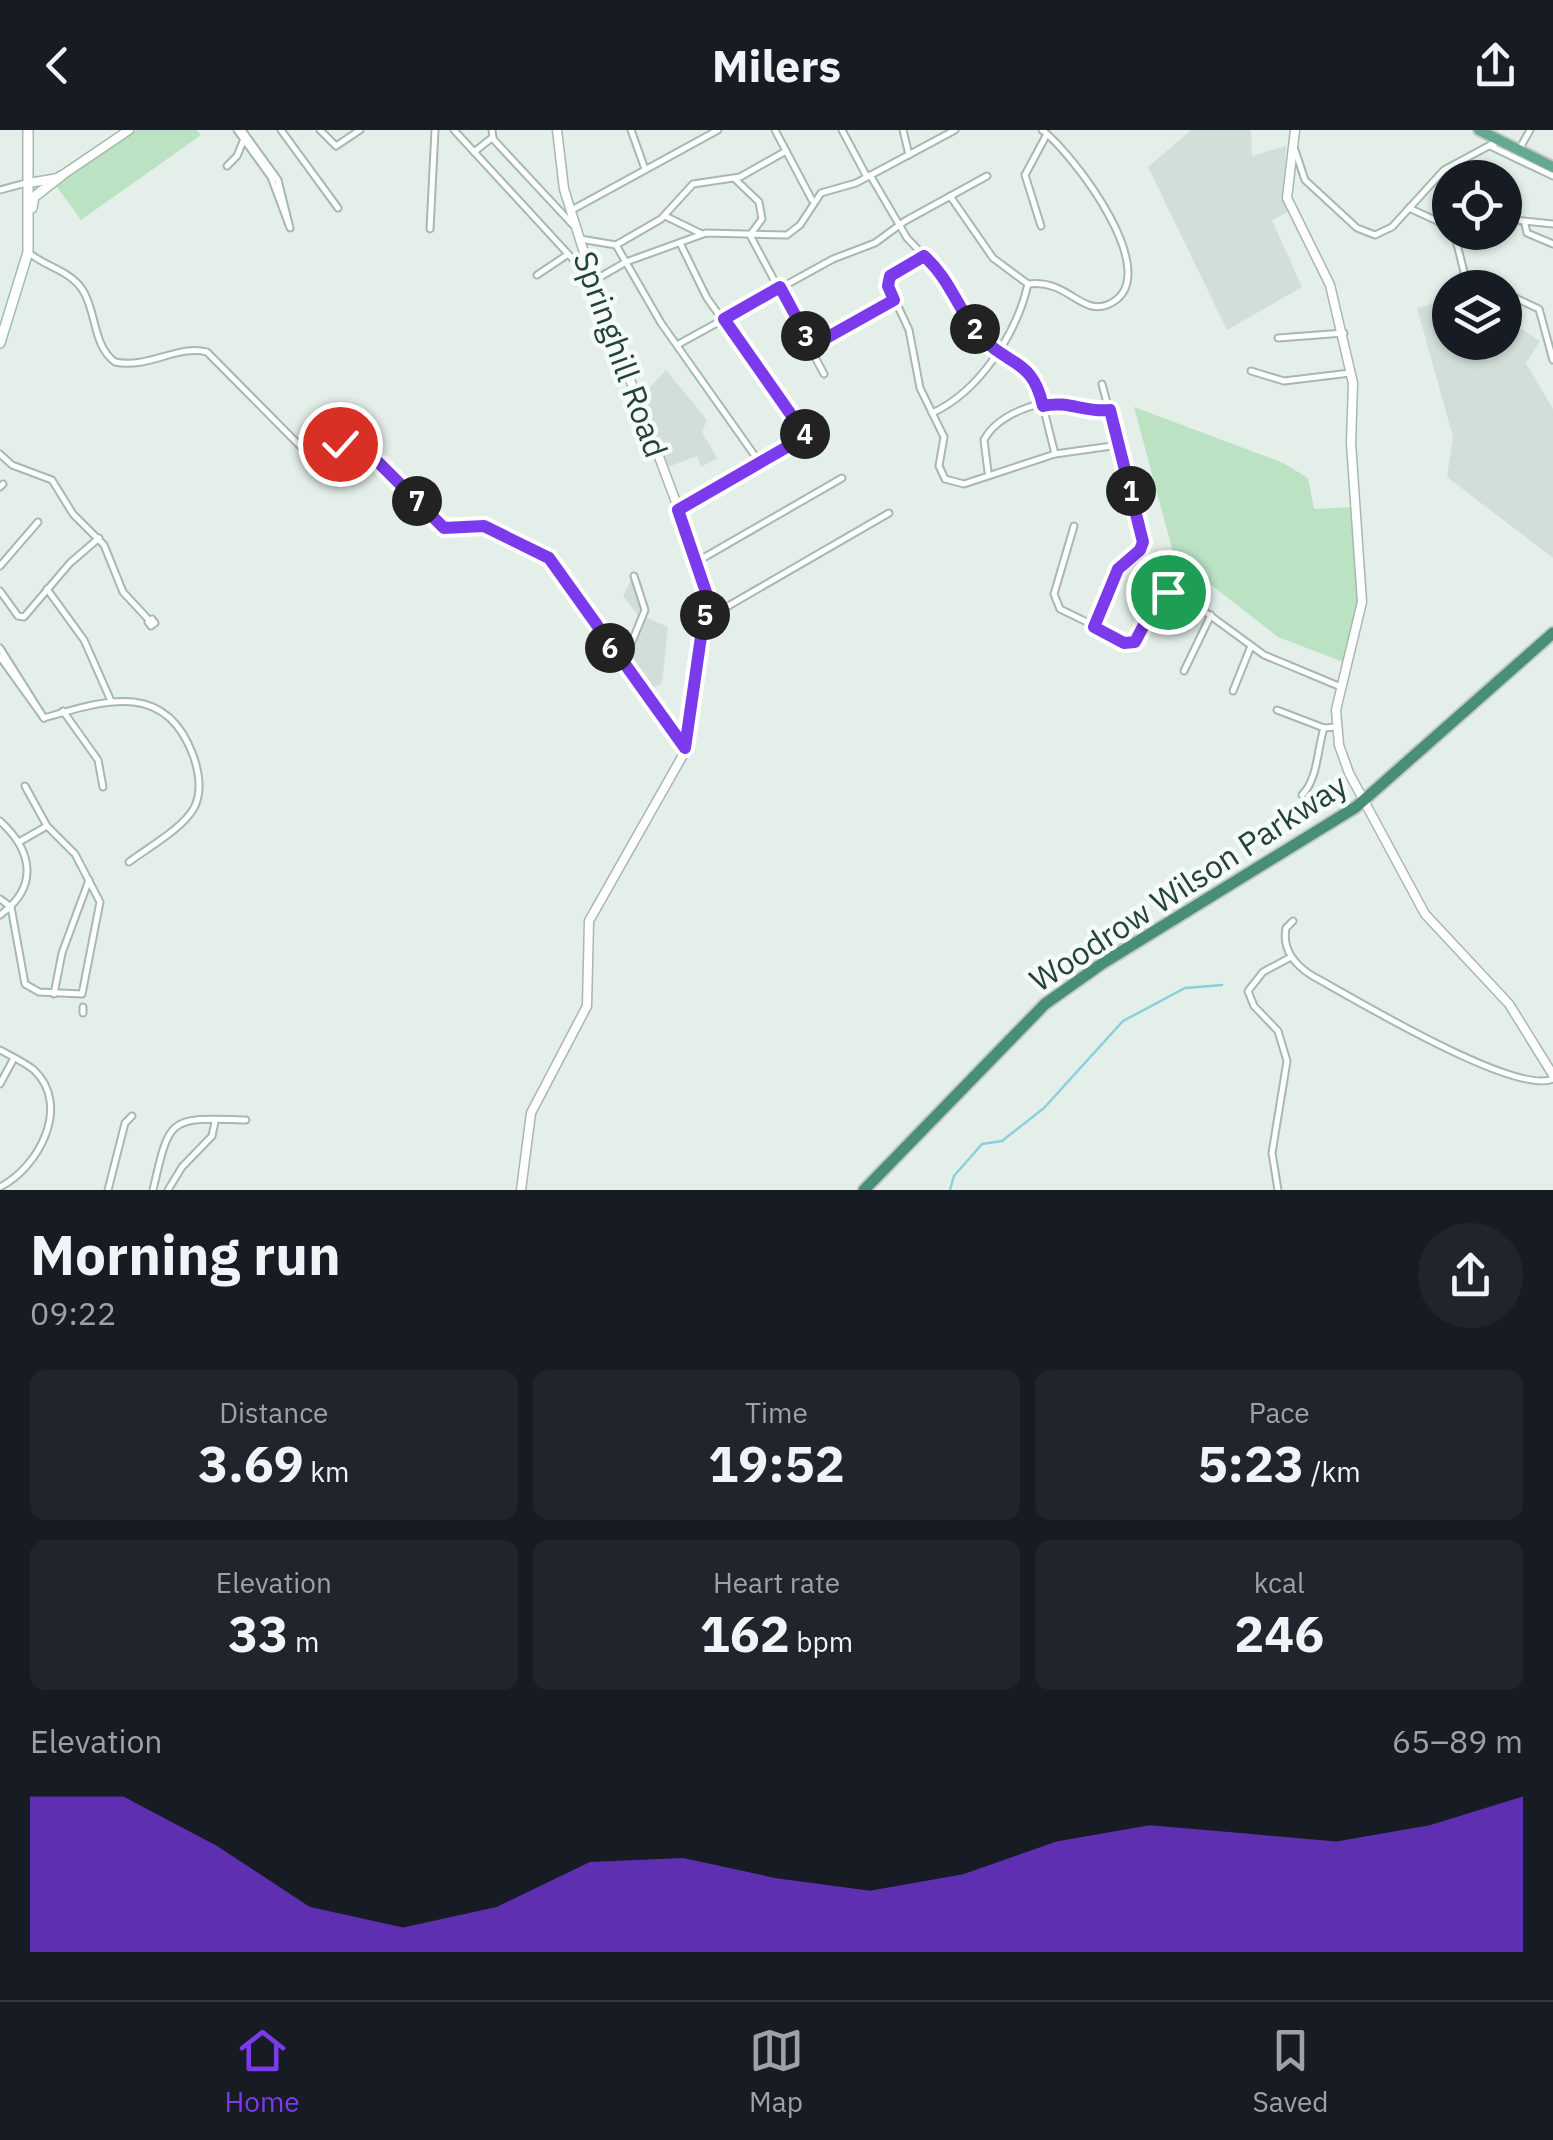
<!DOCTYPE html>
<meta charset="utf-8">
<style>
:root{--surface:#171b24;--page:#20242c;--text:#f1f3f6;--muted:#9ea1a6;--line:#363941;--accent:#7c3aed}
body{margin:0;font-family:"IBM Plex Sans",sans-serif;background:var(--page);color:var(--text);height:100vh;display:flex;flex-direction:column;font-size:38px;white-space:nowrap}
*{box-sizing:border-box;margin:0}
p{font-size:32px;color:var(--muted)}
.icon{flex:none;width:55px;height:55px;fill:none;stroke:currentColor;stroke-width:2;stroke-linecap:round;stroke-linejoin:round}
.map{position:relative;height:1060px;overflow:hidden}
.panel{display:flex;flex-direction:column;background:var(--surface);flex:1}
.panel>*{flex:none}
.buttons{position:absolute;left:1432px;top:30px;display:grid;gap:20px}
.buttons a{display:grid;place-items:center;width:90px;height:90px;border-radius:50%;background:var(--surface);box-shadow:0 2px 8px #0004;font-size:50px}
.pin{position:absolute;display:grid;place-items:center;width:85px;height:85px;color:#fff;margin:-42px;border:5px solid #fff;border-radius:50%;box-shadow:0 2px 10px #0007}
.km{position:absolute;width:50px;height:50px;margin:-25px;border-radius:50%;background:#222;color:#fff;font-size:28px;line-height:50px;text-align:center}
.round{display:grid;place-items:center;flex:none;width:105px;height:105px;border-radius:52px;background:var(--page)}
.summary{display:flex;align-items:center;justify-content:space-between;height:170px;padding:0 30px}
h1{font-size:55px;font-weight:800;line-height:75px}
.figures{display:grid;grid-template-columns:repeat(3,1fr);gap:15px;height:170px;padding:10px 30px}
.figures div{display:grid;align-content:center;border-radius:15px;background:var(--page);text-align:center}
.figures b{font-size:50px;font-weight:800}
.figures small{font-size:28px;font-weight:400}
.figures p{font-size:28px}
.chart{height:280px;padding:20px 30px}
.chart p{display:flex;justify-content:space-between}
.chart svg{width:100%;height:180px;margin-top:10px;fill:var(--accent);opacity:.7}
header{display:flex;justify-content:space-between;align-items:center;height:130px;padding:0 30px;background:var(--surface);font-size:45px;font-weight:800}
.dock{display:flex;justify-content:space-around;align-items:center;height:140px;border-top:2px solid var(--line);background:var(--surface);font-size:28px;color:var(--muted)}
.dock a{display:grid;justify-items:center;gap:5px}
.dock .on{color:var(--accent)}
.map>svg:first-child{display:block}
.built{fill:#d2dfd8}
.green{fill:#bbe2c3}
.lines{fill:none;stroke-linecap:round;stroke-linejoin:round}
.stream{stroke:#87d2d9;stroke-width:2.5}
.minor-casing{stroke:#a6b8b1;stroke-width:9}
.tertiary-casing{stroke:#a6b8b1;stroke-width:11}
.secondary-casing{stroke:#a1bcb1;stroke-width:12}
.primary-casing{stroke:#c1cac7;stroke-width:14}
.trunk-casing{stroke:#c1cac7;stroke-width:15}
.minor{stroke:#fff;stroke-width:5}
.tertiary{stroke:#fff;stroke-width:8}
.secondary{stroke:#fff;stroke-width:9}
.primary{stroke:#65a993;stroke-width:10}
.trunk{stroke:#488e79;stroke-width:11}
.route-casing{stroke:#fff;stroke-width:20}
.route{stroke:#7c3aed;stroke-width:12}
.labels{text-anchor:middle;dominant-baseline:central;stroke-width:9;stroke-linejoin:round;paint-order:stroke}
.street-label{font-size:32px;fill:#214338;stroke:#f6fbf8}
</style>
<header><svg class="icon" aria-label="back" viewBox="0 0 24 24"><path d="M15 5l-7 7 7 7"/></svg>Milers<svg class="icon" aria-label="share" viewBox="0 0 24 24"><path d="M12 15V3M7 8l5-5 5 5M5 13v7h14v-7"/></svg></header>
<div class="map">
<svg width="1553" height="1060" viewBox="0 0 1553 1060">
<rect width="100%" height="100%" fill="#e4efea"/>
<g class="built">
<polygon points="1191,0 1251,0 1252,26 1286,16 1283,65 1288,82 1272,90 1302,157 1227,200 1148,37"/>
<polygon points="1450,169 1450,212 1505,212 1505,171 1510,173 1514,194 1540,211 1526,233 1553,279 1553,428 1447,347 1453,307 1417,178"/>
<polygon points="666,240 707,290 702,302 717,328 701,337 697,326 665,338 639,269"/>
<polygon points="631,450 641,476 639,484 668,497 662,554 644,561 628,537 644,493 623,466"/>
</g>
<g class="green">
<polygon points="136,0 197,0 201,5 81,90 55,54"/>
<polygon points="1134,277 1283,333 1308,348 1314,379 1353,377 1360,467 1346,533 1278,507 1174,426"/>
</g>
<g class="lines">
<polyline class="stream" points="950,1060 954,1046 982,1014 1002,1011 1044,978 1123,891 1185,858 1222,855"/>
<defs>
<g id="minor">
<polyline points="237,0 271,47 290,98 278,50 242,0"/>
<polyline points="281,0 338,78"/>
<polyline points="320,0 336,16 360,0"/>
<polyline points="454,0 593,151 626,132 706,103 787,105 800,95 821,63 856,53 955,0"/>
<polyline points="492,0 493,9 573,95"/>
<polyline points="631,0 645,39"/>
<polyline points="775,0 812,70"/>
<polyline points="842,0 867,47"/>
<polyline points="903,0 909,25"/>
<polyline points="1490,16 1553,46"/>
<polyline points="1520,18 1530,0"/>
<polyline points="1295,20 1305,50 1357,98 1375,105 1392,97 1444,40 1496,12"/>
<polyline points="474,22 493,7"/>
<polyline points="227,36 237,26 244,9"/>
<polyline points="870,45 907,108 948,151 978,204 1036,248 1055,324"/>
<polyline points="735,49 759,72 762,89 750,105 824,244"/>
<polyline points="0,60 26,53"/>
<polyline points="950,66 993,128 1028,154"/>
<polyline points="1409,78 1450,97"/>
<polyline points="570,81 718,0"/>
<polyline points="665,86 702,104"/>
<polyline points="1505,89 1553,94"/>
<polyline points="1525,94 1527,103 1553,114"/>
<polyline points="1041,96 1025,45 1047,4"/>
<polyline points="430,99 435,0"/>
<polyline points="1454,102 1468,158"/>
<polyline points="580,109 616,115 661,89 693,54 740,47 786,21"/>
<polyline points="680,113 707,168 806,306 680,379"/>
<polyline points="616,115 661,193 760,333"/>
<path d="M28 122C45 137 69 140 82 159 97 181 92 215 115 232 149 239 179 214 207 222L312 328 341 313C383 323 414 370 444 397L484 395 550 429 684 618"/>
<polyline points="924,127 894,142 888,155 909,200 920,258 944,307 939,336 945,349 964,354 1055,324 1119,315"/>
<polyline points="537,145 567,125"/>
<path d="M1028 154C1068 149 1080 185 1107 175 1171 150 1071 21 1042 0"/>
<polyline points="1468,156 1494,158"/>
<polyline points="1505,163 1539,179 1553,230"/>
<polyline points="1278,208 1344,203"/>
<polyline points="677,215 833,129 875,113 905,91 987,46"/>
<polyline points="812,216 894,170"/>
<polyline points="1251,241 1284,251 1350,243"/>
<path d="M932 283C979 262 1017 203 1028 154"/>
<polyline points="0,324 12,335 52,350 73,384 104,415 123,462 149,490"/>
<path d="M988 342 984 310C998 284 1041 268 1070 273 1085 275 1093 282 1110 280"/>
<polyline points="0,357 3,354"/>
<polyline points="1074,396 1054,464 1060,479 1130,513 1142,506 1158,468 1178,462 1264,525 1341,557"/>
<polyline points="698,431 842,348"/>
<polyline points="0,436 38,392"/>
<polyline points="47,459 84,510 111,571"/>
<polyline points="0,461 18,486 24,487 70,433 99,408"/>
<polygon points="152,489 155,493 151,496 148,492"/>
<polyline points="704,490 889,383"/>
<polyline points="1094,497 1117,440 1139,422 1143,410 1102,254"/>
<polyline points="0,518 44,588"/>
<polyline points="0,527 44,588"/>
<polyline points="622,536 645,480 634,446"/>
<polyline points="1184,541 1211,485"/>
<polyline points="1233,561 1251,516"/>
<polyline points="1277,580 1324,598 1335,597"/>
<polyline points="63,581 98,630 103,657"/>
<path d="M44 588C103 571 165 549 193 625 199 642 203 661 194 678 182 699 149 717 129 732"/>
<path d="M1302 665C1318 649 1317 620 1324 598"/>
<path d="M0 691C33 721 39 757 0 785"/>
<polyline points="19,712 47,696 25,656"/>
<polyline points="0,769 11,777 25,854 39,862 82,864 100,772 75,724 47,696"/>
<path d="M1293 791 1286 798C1282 819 1294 834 1311 845 1351 867 1515 966 1553 949"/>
<polyline points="54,864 62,823 89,750"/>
<polyline points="83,877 83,883"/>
<path d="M0 920C11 926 24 932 34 940 72 976 38 1038 0 1057"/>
<polyline points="0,954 14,928"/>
<polyline points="108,1060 125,993 132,986"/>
<path d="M153 1060C170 985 169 988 246 990"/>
<polyline points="168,1060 182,1037 212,1006 215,992"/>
<polyline points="1278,1060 1272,1023 1287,931 1278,901 1254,876 1248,861 1263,842 1291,827"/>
</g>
<g id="tertiary">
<polyline points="1295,0 1287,68 1330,155 1353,253 1351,313 1362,472 1336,580 1339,615 1349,643 1425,784 1509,874 1553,945"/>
<polyline points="29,53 58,48 129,0"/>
<polyline points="521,1060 531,983 587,876 589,791 683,625 707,468 703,444 593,151 564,59 557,0"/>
</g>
<g id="secondary">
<polyline points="32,78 34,67 61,46"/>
<polyline points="0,213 28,122 28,0"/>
</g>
<polyline id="primary" points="1479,0 1553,37"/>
<polyline id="trunk" points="864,1060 1045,874 1103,833 1356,677 1553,503"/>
</defs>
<use href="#minor" class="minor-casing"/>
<use href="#tertiary" class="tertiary-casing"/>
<use href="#secondary" class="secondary-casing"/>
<use href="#primary" class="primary-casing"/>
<use href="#trunk" class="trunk-casing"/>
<use href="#minor" class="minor"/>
<use href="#tertiary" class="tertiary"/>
<use href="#secondary" class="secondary"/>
<use href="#primary" class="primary"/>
<use href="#trunk" class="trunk"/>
</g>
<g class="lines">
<defs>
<path id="route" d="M340 314 379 333 444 398 484 396 549 428 685 618 707 465 678 380 806 306 724 189 780 157 812 216 894 170 888 156 890 146 924 126C950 149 957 178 978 203 1006 237 1032 226 1043 276 1068 270 1085 283 1110 280L1143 412 1140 420 1118 439 1094 497 1124 513 1135 512 1157 470 1168 462"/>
</defs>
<use href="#route" class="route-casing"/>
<use href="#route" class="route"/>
</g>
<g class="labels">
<g class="street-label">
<text transform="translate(621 224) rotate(70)">Springhill Road</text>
<text transform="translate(1188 752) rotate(-33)">Woodrow Wilson Parkway</text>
</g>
</g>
</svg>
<div class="buttons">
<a><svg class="icon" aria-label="locate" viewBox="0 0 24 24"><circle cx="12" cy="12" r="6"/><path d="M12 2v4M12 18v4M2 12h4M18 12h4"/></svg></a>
<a><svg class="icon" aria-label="layers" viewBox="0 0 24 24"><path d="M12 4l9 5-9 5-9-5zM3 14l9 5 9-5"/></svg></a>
</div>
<div class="pin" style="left:1168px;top:462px;background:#1e9e55"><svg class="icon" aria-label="arrive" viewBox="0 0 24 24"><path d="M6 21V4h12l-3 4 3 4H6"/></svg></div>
<div class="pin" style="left:340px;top:314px;background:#d93025"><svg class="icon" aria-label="check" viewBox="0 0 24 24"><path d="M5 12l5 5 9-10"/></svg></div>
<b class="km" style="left:1131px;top:361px">1</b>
<b class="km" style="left:975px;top:199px">2</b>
<b class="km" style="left:806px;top:206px">3</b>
<b class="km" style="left:805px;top:304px">4</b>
<b class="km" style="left:705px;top:485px">5</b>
<b class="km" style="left:610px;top:518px">6</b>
<b class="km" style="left:417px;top:371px">7</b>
</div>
<section class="panel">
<div class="summary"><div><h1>Morning run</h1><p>09:22</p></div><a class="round"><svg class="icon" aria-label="share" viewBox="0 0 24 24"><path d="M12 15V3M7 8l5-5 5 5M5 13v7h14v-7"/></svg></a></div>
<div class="figures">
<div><p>Distance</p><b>3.69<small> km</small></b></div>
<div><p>Time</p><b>19:52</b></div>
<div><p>Pace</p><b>5:23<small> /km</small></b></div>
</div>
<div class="figures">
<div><p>Elevation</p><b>33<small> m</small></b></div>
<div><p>Heart rate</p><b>162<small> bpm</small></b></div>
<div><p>kcal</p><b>246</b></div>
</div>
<div class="chart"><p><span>Elevation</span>65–89 m</p>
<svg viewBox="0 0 160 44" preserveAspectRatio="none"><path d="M0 44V6L10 6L20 18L30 33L40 38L50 33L60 22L70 21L80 26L90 29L100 25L110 17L120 13L130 15L140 17L150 13L160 6V44z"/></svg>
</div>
</section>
<nav class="dock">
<a class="on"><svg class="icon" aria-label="home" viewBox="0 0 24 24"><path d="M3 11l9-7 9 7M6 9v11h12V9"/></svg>Home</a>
<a><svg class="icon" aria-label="map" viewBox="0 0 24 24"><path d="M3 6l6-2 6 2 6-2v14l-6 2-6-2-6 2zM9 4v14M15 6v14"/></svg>Map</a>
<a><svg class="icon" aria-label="saved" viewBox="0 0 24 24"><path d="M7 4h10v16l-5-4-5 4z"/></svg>Saved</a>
</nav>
